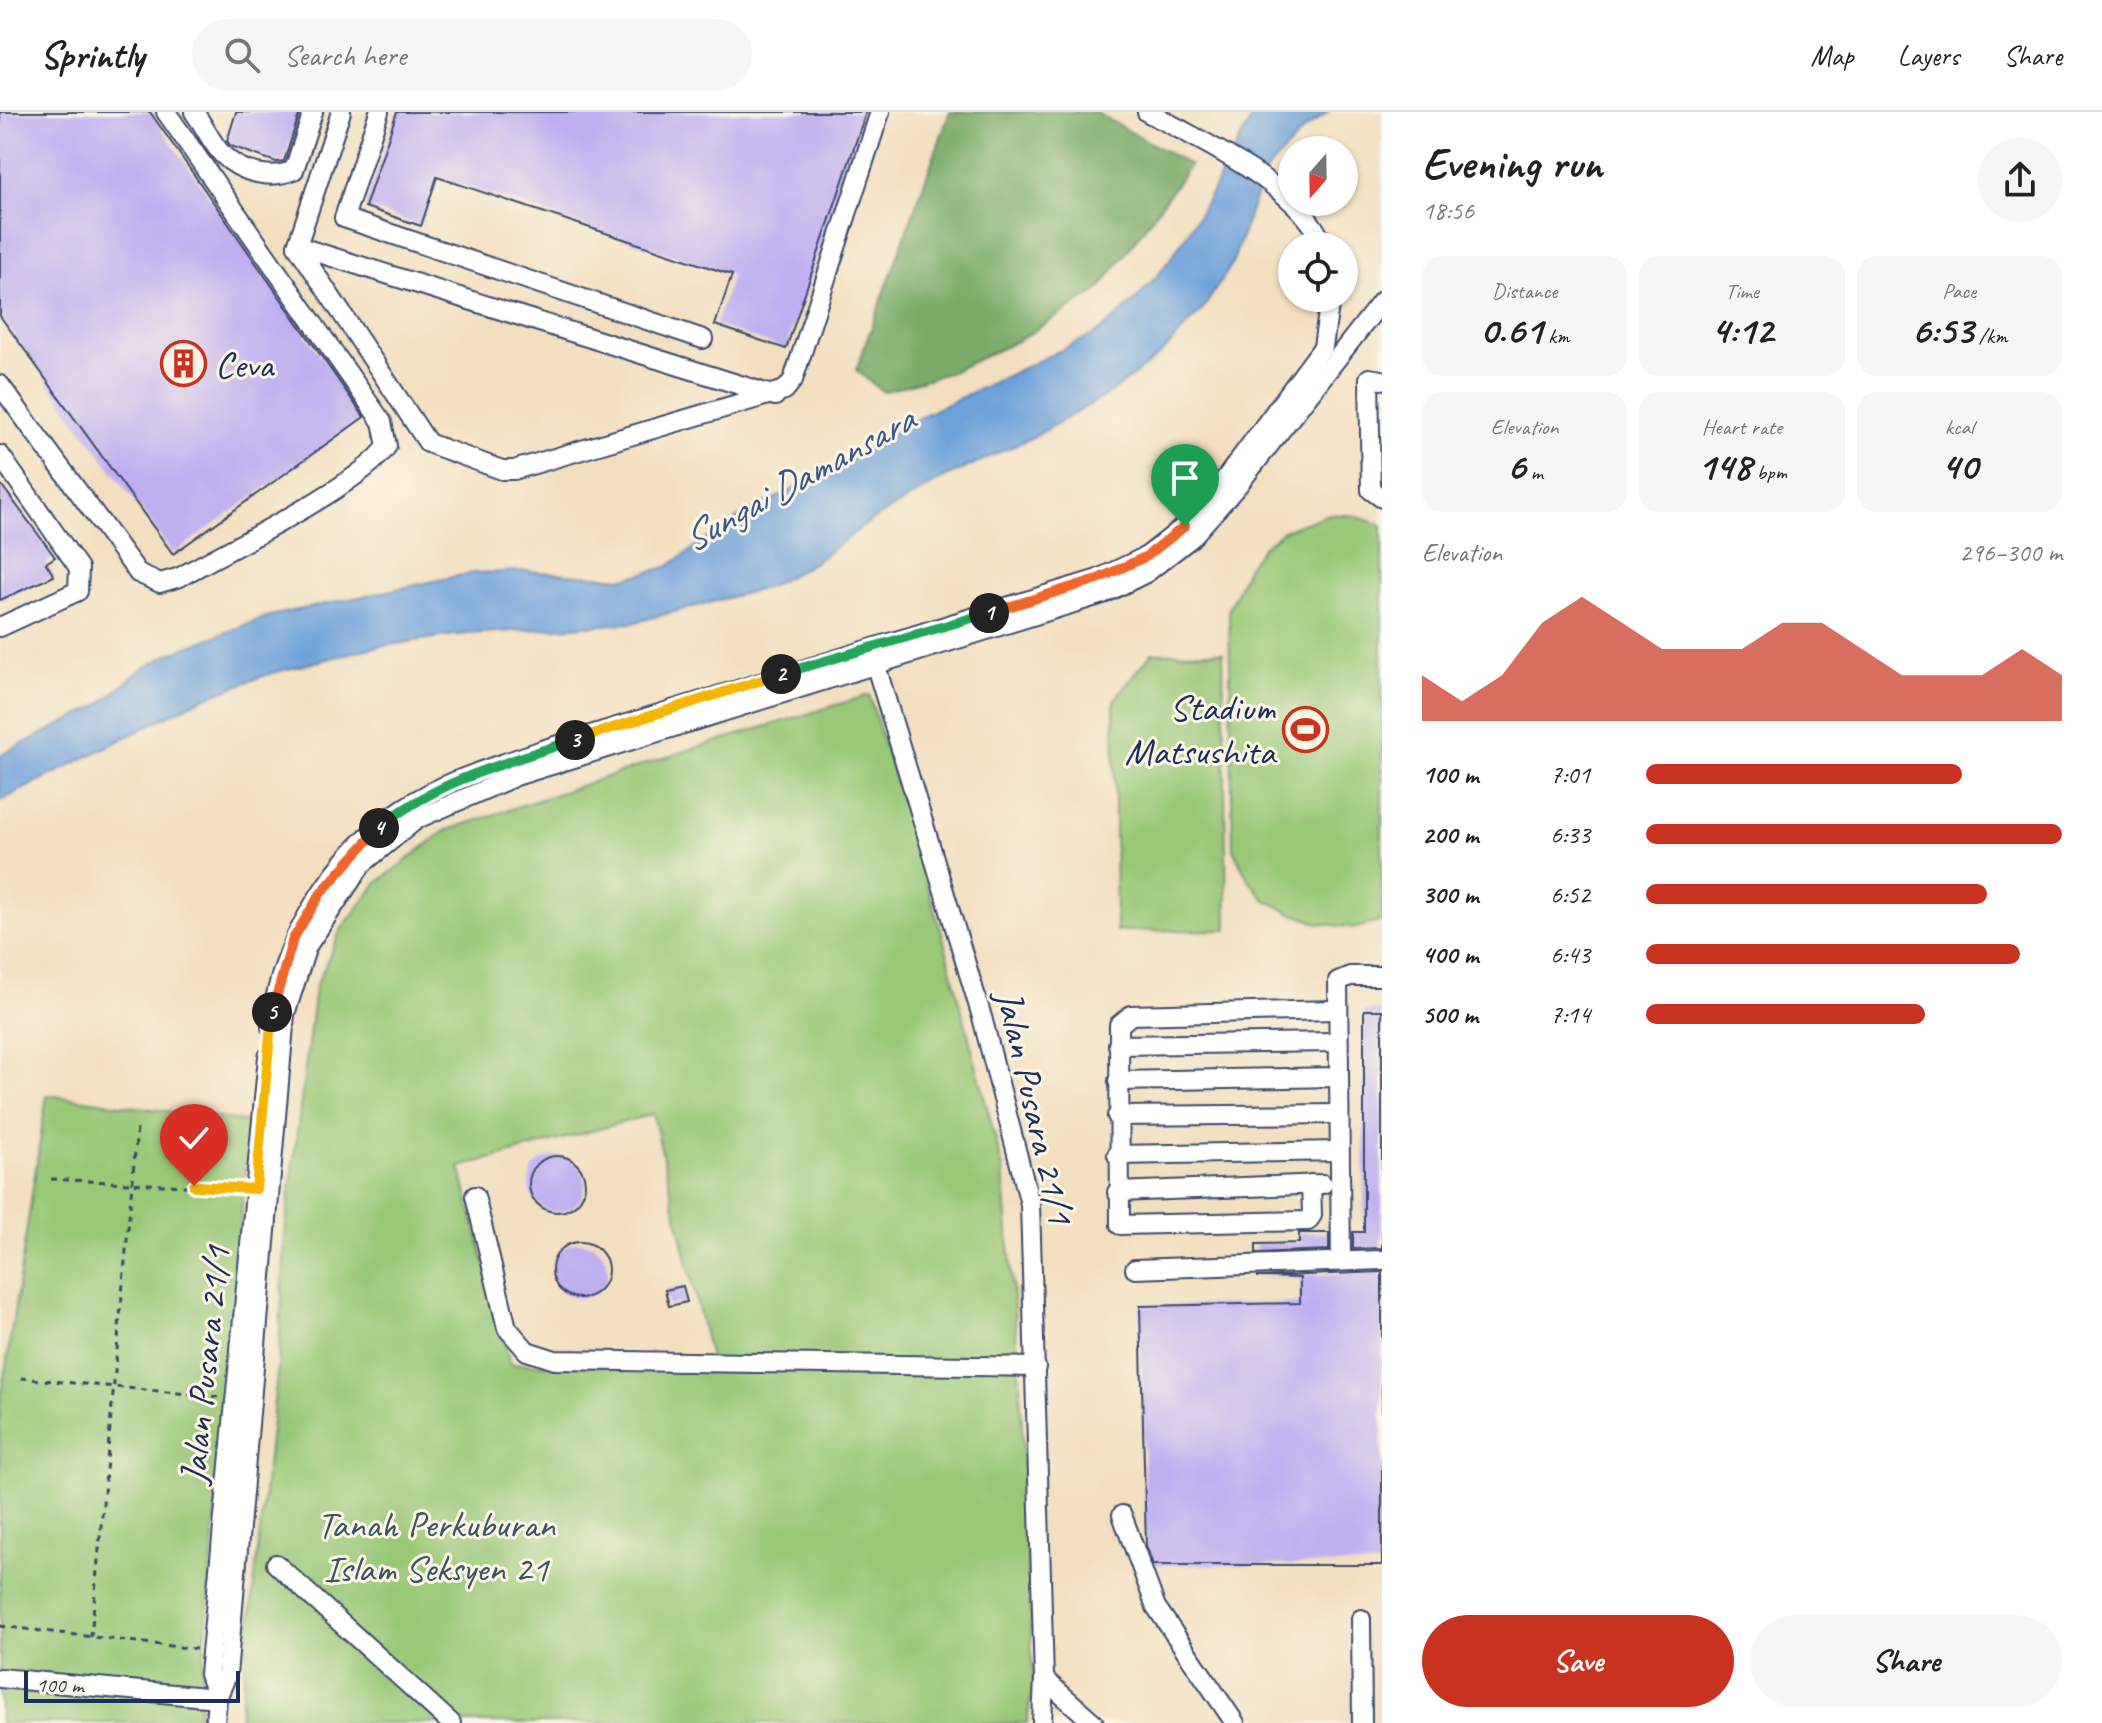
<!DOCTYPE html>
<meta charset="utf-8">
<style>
:root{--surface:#fff;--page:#f6f6f6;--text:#222;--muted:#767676;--line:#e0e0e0;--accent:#c8321e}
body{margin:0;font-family:Caveat,sans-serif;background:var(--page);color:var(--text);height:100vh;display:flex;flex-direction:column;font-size:30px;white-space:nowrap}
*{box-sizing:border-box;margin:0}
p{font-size:26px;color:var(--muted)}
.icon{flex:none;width:44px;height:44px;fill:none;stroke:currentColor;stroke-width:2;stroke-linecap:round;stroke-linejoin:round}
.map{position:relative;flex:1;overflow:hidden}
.drawer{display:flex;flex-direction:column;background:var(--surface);width:720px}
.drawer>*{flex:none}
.needle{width:52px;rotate:200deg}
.buttons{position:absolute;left:1278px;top:24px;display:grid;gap:16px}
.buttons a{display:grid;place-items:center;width:80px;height:80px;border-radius:50%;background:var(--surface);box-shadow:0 2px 6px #0004;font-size:40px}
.scale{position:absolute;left:24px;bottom:20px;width:216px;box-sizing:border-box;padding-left:8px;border:4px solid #1b2f5e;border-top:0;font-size:22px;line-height:28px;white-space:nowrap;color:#1b2f5e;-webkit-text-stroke:6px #fcf5e5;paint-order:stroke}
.pin{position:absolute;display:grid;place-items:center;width:68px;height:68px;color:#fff;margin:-82px -34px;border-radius:50% 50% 50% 0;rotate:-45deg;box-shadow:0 0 8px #0007}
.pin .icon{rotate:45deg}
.km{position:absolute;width:40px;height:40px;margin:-20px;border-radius:50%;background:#222;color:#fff;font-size:22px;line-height:40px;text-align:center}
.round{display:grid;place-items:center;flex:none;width:84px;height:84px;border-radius:42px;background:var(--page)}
.head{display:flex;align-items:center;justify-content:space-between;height:136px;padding:0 40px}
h1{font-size:44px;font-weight:700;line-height:60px}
.metrics{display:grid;grid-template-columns:repeat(3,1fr);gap:12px;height:136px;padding:8px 40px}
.metrics div{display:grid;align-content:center;border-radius:20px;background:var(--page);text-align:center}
.metrics b{font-size:40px;font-weight:700}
.metrics small{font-size:22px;font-weight:400}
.metrics p{font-size:22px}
.chart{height:224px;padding:16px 40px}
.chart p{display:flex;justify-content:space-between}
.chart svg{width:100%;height:144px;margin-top:8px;fill:var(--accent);opacity:.7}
.primary-button{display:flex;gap:16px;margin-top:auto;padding:16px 40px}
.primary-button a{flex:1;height:92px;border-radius:48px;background:var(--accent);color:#fff;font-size:32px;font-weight:700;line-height:92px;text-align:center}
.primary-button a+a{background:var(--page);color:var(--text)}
ul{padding:0 40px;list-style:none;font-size:26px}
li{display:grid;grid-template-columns:128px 96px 1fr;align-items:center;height:60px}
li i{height:20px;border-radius:10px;background:var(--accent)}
header{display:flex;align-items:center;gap:48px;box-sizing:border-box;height:112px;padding:0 40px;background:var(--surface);border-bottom:2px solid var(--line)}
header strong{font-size:38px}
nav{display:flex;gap:44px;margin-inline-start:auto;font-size:28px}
.search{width:560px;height:72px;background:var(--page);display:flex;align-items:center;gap:20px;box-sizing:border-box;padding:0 28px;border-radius:44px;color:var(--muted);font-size:30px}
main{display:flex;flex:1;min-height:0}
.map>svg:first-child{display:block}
.green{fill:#99c877;stroke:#5a7c6a;stroke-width:2;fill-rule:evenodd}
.forest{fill:#7aac68;stroke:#4a6e63;stroke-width:2}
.water{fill:#6ea2da;stroke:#44689c;stroke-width:2}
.building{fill:#bfaff0}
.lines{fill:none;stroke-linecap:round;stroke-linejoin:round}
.minor-casing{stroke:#3b496d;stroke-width:22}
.path{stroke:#3b496d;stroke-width:3;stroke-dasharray:6 6;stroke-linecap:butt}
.minor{stroke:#fff;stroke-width:18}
.split-1-casing{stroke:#fff;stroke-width:16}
.split-2-casing{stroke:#fff;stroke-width:16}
.split-3-casing{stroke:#fff;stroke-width:16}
.split-4-casing{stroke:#fff;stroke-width:16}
.split-5-casing{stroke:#fff;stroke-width:16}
.split-6-casing{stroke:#fff;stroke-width:16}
.split-1{stroke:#f0652b;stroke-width:10}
.split-2{stroke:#22a559;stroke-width:10}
.split-3{stroke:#f5b400;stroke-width:10}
.split-4{stroke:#22a559;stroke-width:10}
.split-5{stroke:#f0652b;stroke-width:10}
.split-6{stroke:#f5b400;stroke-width:10}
.labels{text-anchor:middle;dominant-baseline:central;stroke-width:6;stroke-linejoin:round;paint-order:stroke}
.poi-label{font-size:38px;fill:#1b2f5e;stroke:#fcf5e5;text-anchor:start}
.street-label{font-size:38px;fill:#1b2f5e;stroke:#fcf5e5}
.park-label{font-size:38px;fill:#3a5564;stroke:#fcf5e5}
.water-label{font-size:40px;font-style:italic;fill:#385789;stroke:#fcf5e5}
</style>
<header>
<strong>Sprintly</strong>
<div class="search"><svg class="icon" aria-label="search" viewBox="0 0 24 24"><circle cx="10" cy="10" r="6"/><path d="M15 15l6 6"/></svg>Search here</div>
<nav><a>Map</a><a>Layers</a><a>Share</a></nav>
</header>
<main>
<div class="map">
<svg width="1382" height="1611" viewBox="0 0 1382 1611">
<rect width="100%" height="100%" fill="#fcf5e5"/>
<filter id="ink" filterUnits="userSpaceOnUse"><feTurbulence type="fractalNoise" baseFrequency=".0125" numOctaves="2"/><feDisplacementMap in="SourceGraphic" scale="16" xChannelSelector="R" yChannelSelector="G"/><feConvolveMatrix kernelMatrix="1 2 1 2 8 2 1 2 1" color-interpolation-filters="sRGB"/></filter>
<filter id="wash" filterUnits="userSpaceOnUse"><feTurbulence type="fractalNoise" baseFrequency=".006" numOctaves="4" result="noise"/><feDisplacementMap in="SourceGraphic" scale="32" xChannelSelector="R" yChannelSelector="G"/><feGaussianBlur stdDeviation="1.8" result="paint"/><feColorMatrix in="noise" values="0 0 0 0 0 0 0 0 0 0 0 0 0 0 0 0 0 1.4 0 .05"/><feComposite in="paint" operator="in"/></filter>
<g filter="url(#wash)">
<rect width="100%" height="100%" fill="#f2dfc0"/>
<g class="green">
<polygon points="1329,402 1355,404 1382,413 1382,809 1356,816 1318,811 1291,801 1264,787 1247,765 1233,737 1229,497 1248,454 1263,435 1283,419"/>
<polygon points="1223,540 1227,818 1116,819 1114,588 1152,541"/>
<path d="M869 583 943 825 1003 1057 1020 1271 1033 1569 1027 1611H239L278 1254 286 1111 315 876 341 818 377 771 445 719 676 642ZM653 1002 712 1255 510 1252 460 1055Z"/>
<polygon points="47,983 249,1010 198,1611 0,1611 0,1294"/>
</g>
<polygon class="forest" points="950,0 1095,0 1190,53 1099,178 1021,227 951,260 883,280 856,258"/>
<path class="water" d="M1255 0H1328L1304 18 1264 61 1232 152 1203 197 1160 243 1112 280 1035 324 942 367 871 409 815 450 769 475 632 511 454 523 370 536 269 562 203 586 0 689V643L98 594 142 557 169 542 269 504 472 461 527 459 626 466 667 455 737 406 829 359 924 303 1095 222C1173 168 1210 82 1255 0Z"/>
<g id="blocks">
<g class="building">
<polygon points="0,0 150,0 364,305 173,442 0,204"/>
<polygon points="236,0 300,0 284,49 276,50 231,34 227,29"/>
<polygon points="397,0 866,0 786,237 715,213 732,163 437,65 421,114 365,95"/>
<polygon points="0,371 55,445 46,451 54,464 0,488"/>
<polygon points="1364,898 1382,898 1382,1136 1353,1137 1353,1120 1364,1120"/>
<circle cx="557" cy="1072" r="28"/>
<polygon points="1299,1121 1329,1121 1329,1138 1256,1141 1256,1132 1299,1131"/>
<circle cx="580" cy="1158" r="28"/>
<polygon points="1382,1160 1382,1453 1153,1453 1146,1433 1140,1194 1300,1191 1300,1166 1257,1165"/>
<polygon points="683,1174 687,1190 669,1194 665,1178"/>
</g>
</g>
</g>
<g filter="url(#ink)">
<use href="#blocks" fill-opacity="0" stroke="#3b496d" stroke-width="2"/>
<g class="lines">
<defs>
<g id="minor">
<path d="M194 0C204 13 211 31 223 43 241 61 271 68 294 58L313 0"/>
<polyline points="341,0 297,134 428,331 502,358 514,358 785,278 793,268 880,0"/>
<polyline points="379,0 344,106 703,227"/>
<path d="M1147 0C1198 27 1304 76 1323 134"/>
<polyline points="297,134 775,284"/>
<polyline points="1382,268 1369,266 1371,378 1382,386"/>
<path d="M0 273 138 461 160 471 180 465C225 439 363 372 387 334L382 310 166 0"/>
<polyline points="0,343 79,456 78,479 0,515"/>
<polyline points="872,541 982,905 1030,1092 1044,1567 1042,1611"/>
<path d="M271 915C278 834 335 740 404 696 446 668 498 654 545 637L1098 467 1147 444 1185 414 1219 375 1323 235 1330 186"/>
<polyline points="1118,933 1336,930"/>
<polyline points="1118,969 1337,965"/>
<polyline points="1117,1004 1337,1002"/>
<polyline points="1117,1043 1338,1039"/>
<polyline points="1311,1072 1312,1103 1308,1109 1120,1113 1119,913 1131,903 1336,898"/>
<polyline points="1117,1080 1323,1072"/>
<polyline points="475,1084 507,1216 527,1239 555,1248 1036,1255"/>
<polyline points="1341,1149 1338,869 1350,864 1382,864"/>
<polyline points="1135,1157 1382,1148"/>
<polyline points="1122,1403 1156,1495 1235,1611"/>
<polyline points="276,1452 451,1611"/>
<polyline points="1361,1507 1362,1611"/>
<polyline points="0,1566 217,1586"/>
<polyline points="1044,1567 1094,1611"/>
<polyline points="217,1586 209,1562 268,945"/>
<polyline points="215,1611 217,1586 227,1563 285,902 307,834 362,752 417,707 516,664 1103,482 1146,461 1191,426 1238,373 1382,189"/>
</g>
</defs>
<use href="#minor" class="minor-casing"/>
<g class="path">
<polyline points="51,1067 241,1077"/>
<polyline points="21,1266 220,1285"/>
<polyline points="0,1514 196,1537"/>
<polyline points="91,1525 137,1017"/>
</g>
<use href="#minor" class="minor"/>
</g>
</g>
<g class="lines" filter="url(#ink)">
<defs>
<polyline id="split-1" points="989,501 1098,467 1147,444 1185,414"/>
<polyline id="split-2" points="781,562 989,501"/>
<polyline id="split-3" points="575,628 781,562"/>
<path id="split-4" d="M379 716C434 670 507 650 575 628"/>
<polyline id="split-5" points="272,900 293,827 321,781 379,716"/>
<polyline id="split-6" points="194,1074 256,1077 272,900"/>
</defs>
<use href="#split-1" class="split-1-casing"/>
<use href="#split-2" class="split-2-casing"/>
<use href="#split-3" class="split-3-casing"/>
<use href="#split-4" class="split-4-casing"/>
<use href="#split-5" class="split-5-casing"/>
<use href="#split-6" class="split-6-casing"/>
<use href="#split-1" class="split-1"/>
<use href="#split-2" class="split-2"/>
<use href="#split-3" class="split-3"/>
<use href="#split-4" class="split-4"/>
<use href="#split-5" class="split-5"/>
<use href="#split-6" class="split-6"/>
</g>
<defs>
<symbol id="building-ring" viewBox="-11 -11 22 22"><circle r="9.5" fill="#fcf5e5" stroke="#c8321e" stroke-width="1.5"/><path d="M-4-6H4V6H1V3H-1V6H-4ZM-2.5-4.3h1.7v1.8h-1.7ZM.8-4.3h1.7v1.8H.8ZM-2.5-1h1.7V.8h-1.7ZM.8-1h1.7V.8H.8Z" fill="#c8321e"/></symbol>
<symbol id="stadium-ring" viewBox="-11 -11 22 22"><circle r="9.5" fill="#fcf5e5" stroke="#c8321e" stroke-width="1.5"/><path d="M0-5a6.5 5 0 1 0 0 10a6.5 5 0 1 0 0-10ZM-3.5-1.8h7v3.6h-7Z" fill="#c8321e"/></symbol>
</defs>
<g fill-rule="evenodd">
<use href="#building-ring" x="158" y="226" width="51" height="51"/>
<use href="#stadium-ring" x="1280" y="592" width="51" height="51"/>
</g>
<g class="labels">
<g class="poi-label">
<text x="215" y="252">Ceva</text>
<text x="1275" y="595" text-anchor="end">Stadium<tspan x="1275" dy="44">Matsushita</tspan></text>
</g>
<g class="street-label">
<text transform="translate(1035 995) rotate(77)">Jalan Pusara 21/1</text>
<text transform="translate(205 1253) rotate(-84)">Jalan Pusara 21/1</text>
</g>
<g class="park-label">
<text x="436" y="1412">Tanah Perkuburan<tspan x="436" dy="44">Islam Seksyen 21</tspan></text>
</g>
<g class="water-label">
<text transform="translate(798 367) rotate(-29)">Sungai Damansara</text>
</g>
</g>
</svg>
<div class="buttons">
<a><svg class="needle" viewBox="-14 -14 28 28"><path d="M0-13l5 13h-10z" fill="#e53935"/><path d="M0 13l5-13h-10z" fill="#767676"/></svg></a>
<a><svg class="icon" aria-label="locate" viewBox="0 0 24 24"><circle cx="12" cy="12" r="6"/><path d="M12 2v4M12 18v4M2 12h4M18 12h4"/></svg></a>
</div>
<div class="scale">100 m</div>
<div class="pin" style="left:1185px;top:414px;background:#1e9e55"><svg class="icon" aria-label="arrive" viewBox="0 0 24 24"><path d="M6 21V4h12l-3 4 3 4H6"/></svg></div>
<div class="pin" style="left:194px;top:1074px;background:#d93025"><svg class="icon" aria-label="check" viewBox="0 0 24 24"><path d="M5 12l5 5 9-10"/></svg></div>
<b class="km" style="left:989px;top:501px">1</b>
<b class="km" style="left:781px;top:562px">2</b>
<b class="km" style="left:575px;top:628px">3</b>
<b class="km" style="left:379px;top:716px">4</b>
<b class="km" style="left:272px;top:900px">5</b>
</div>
<section class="drawer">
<div class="head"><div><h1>Evening run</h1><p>18:56</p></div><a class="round"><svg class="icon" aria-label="share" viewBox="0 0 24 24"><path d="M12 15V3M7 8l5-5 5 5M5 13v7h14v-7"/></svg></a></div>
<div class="metrics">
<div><p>Distance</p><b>0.61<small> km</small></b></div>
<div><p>Time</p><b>4:12</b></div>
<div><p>Pace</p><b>6:53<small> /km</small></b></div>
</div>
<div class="metrics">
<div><p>Elevation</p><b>6<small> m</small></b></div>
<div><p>Heart rate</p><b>148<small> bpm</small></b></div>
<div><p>kcal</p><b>40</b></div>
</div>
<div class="chart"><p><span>Elevation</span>296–300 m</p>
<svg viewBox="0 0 160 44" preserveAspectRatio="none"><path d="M0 44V30L10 38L20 30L30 14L40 6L50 14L60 22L70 22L80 22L90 14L100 14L110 22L120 30L130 30L140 30L150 22L160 30V44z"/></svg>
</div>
<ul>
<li><b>100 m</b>7:01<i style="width:76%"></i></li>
<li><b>200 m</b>6:33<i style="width:100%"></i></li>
<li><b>300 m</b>6:52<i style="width:82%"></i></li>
<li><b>400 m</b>6:43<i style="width:90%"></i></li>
<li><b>500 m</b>7:14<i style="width:67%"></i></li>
</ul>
<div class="primary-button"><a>Save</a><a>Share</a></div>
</section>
</main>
